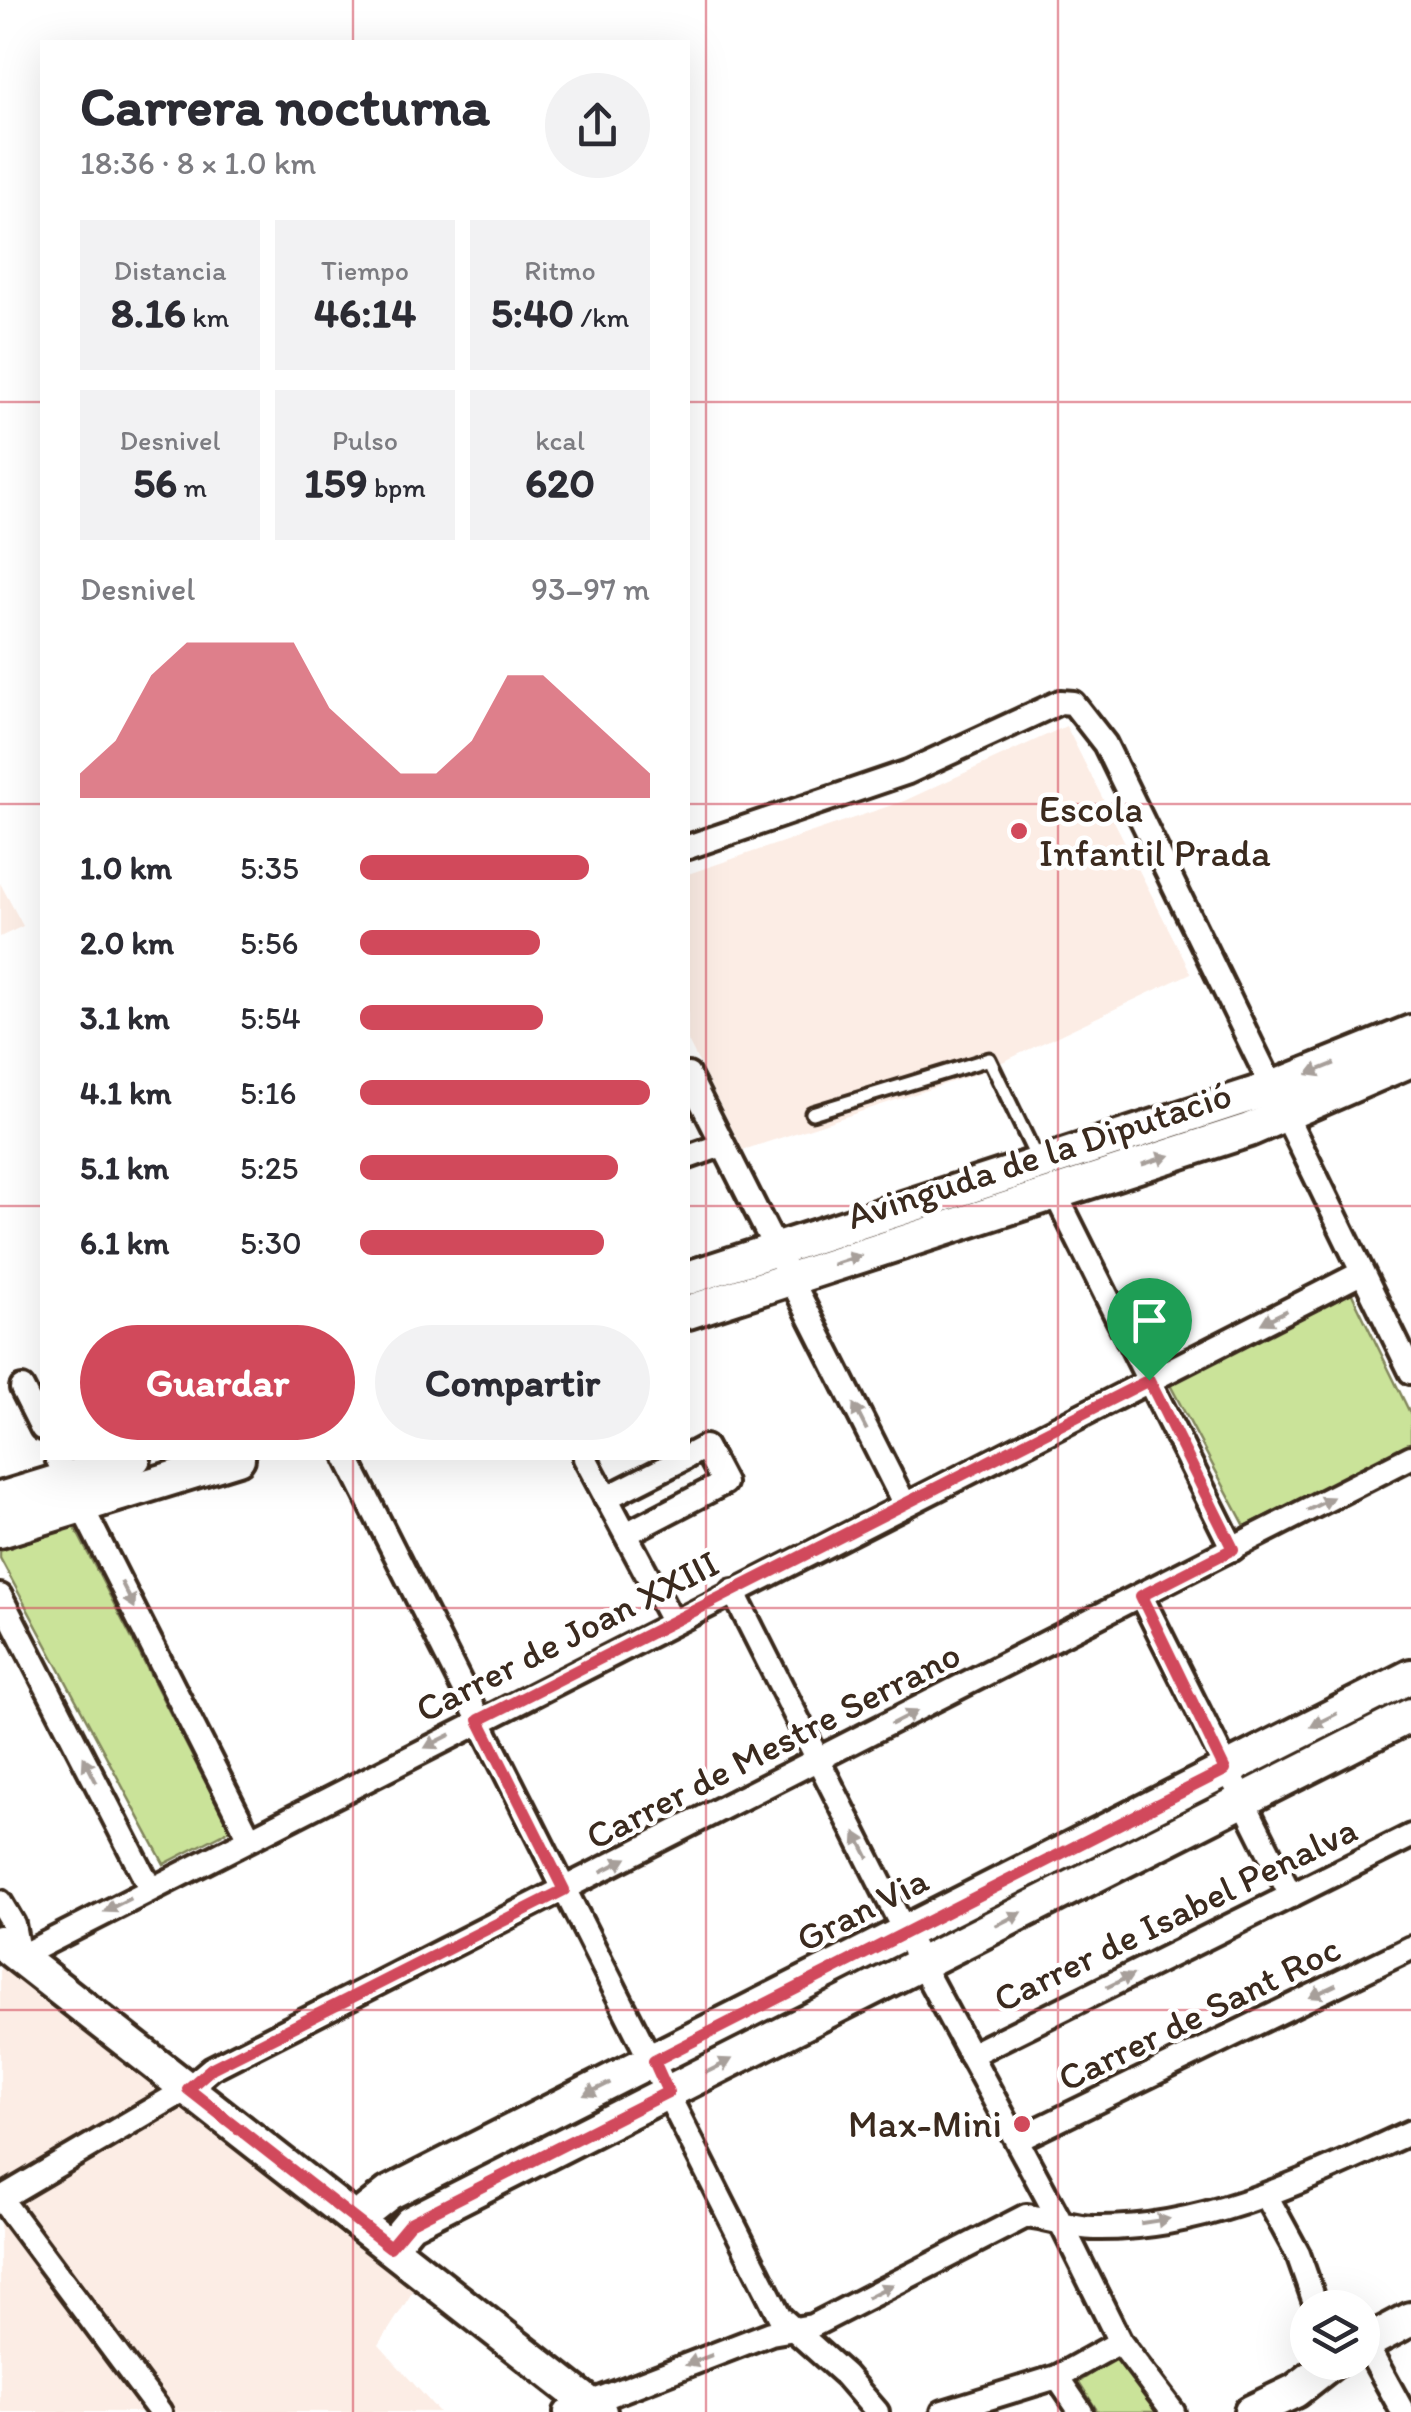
<!DOCTYPE html>
<html lang="es">
<meta charset="utf-8">
<style>
:root{--surface:#fff;--page:#f2f2f3;--text:#2b2b33;--muted:#7c7c81;--accent:#d1495b}
body{margin:0;font-family:Itim,sans-serif;background:var(--page);color:var(--text);height:100vh;display:flex;flex-direction:column;font-size:38px;white-space:nowrap}
*{box-sizing:border-box;margin:0}
p{font-size:32px;color:var(--muted)}
.icon{flex:none;width:55px;height:55px;fill:none;stroke:currentColor;stroke-width:2;stroke-linecap:round;stroke-linejoin:round}
.map{position:relative;flex:1;overflow:hidden}
.side{position:absolute;left:40px;top:40px;width:650px;height:1420px;display:flex;flex-direction:column;background:var(--surface);border-radius:0px;box-shadow:0 10px 40px #0002}
.side>*{flex:none}
.controls{position:absolute;left:1290px;top:2290px;display:grid;gap:20px}
.controls a{display:grid;place-items:center;width:90px;height:90px;border-radius:50%;background:var(--surface);box-shadow:0 10px 40px #0002;font-size:50px}
.pin{position:absolute;display:grid;place-items:center;width:85px;height:85px;color:#fff;margin:-102px -42px;border-radius:50% 50% 50% 0;rotate:-45deg;box-shadow:0 0 10px #0007}
.pin .icon{rotate:45deg}
.round{display:grid;place-items:center;flex:none;width:105px;height:105px;border-radius:52px;background:var(--page)}
.headline{display:flex;align-items:center;justify-content:space-between;height:170px;padding:0 40px}
h1{font-size:55px;font-weight:800;line-height:75px}
.stats{display:grid;grid-template-columns:repeat(3,1fr);gap:15px;height:170px;padding:10px 40px}
.stats div{display:grid;align-content:center;border-radius:0px;background:var(--page);text-align:center}
.stats b{font-size:42px;font-weight:800}
.stats small{font-size:28px;font-weight:400}
.stats p{font-size:28px}
.chart{height:280px;padding:20px 40px}
.chart p{display:flex;justify-content:space-between}
.chart svg{width:100%;height:180px;margin-top:10px;fill:var(--accent);opacity:.7}
.primary-button{display:flex;gap:20px;margin-top:auto;padding:20px 40px}
.primary-button a{flex:1;height:115px;border-radius:60px;background:var(--accent);color:#fff;font-size:40px;font-weight:800;line-height:115px;text-align:center}
.primary-button a+a{background:var(--page);color:var(--text)}
ul{padding:0 40px;list-style:none;font-size:32px}
li{display:grid;grid-template-columns:160px 120px 1fr;align-items:center;height:75px}
li i{height:25px;border-radius:12px;background:var(--accent)}
.map>svg:first-child{display:block}
.built{fill:#fcede5}
.green{fill:#cae399;stroke:#82865c;stroke-width:2.5}
.lines{fill:none;stroke-linecap:round;stroke-linejoin:round}
.lane-casing{stroke:#3b2a1e;stroke-width:19}
.street-casing{stroke:#3b2a1e;stroke-width:30}
.secondary-casing{stroke:#3b2a1e;stroke-width:40}
.lane{stroke:#fff;stroke-width:11}
.street{stroke:#fff;stroke-width:22}
.secondary{stroke:#fff;stroke-width:32}
.oneway{fill:#a79f9a}
.route-casing{stroke:#fff;stroke-width:20}
.route{stroke:#d1495b;stroke-width:12}
.grid{fill:none;stroke:#d1495b;stroke-width:2.5;stroke-opacity:0.55}
.poi-dot{fill:#d1495b;stroke:#fff;stroke-width:4}
.labels{text-anchor:middle;dominant-baseline:central;stroke-width:9;stroke-linejoin:round;paint-order:stroke}
.poi-label{font-size:38px;fill:#3b2a1e;stroke:#fff;text-anchor:start}
.street-label{font-size:38px;fill:#3b2a1e;stroke:#fff}
</style>
<div class="map">
<svg width="1411" height="2412" viewBox="0 0 1411 2412">
<rect width="100%" height="100%" fill="#fff"/>
<filter id="ink" filterUnits="userSpaceOnUse"><feTurbulence type="fractalNoise" baseFrequency=".01" numOctaves="2"/><feDisplacementMap in="SourceGraphic" scale="20" xChannelSelector="R" yChannelSelector="G"/><feConvolveMatrix kernelMatrix="1 2 1 2 8 2 1 2 1" color-interpolation-filters="sRGB"/></filter>
<g filter="url(#ink)">
<g class="built">
<polygon points="1066,726 1191,973 979,1073 743,1150 688,1041 688,874 904,801"/>
<polygon points="0,883 23,926 0,937"/>
<polygon points="0,1947 195,2102 415,2288 379,2345 439,2412 0,2412"/>
</g>
<g class="green">
<polygon points="1351,1292 1411,1415 1411,1444 1245,1526 1168,1381"/>
<polygon points="74,1526 230,1830 164,1864 0,1558 0,1551"/>
<polygon points="1119,2355 1162,2412 1098,2412 1079,2382"/>
</g>
<g class="lines">
<defs>
<polyline id="lane" points="812,1113 989,1059 1037,1159"/>
<g id="street">
<polyline points="688,847 908,772 1060,702 1073,703 1105,744 1411,1372"/>
<polyline points="688,1075 904,1503"/>
<polyline points="688,1157 722,1145"/>
<polyline points="1055,1193 1233,1549"/>
<polyline points="22,1388 42,1428"/>
<polyline points="57,1458 249,1837"/>
<polyline points="347,1458 780,2317 845,2375 877,2412"/>
<polyline points="585,1458 672,1621"/>
<polyline points="606,1498 685,1458"/>
<polyline points="626,1534 724,1483 705,1447 688,1456"/>
<polyline points="733,1591 921,1964 1059,2219 1120,2342 1173,2412"/>
<polyline points="0,1596 150,1888"/>
<polyline points="1141,1596 1291,1896"/>
<polyline points="0,1902 13,1924 19,1957 1361,1273"/>
<polyline points="970,2055 1411,1836"/>
<polyline points="1017,2140 1411,1948"/>
<polyline points="1267,2197 1298,2254 1317,2308"/>
<polyline points="0,2199 187,2089 212,2068 1411,1457"/>
<polyline points="1,2199 160,2412"/>
<polyline points="1365,2343 1403,2412"/>
<polyline points="1057,2377 1081,2412"/>
<path d="M566 2412 771 2333 812 2326 1026 2216C1049 2218 1072 2228 1094 2228 1207 2230 1311 2177 1411 2132"/>
<polyline points="943,2412 1057,2377 1120,2342"/>
</g>
<g id="secondary">
<polyline points="688,1278 1272,1088 1411,1032"/>
<polyline points="688,1312 1249,1130 1411,1060"/>
<polyline points="0,1499 134,1458"/>
<polyline points="0,1531 238,1458"/>
<polyline points="0,1942 600,2412"/>
<polyline points="355,2220 389,2193 1411,1676"/>
<polyline points="390,2247 410,2223 1411,1715"/>
<polyline points="1362,2345 1411,2319"/>
<polyline points="1251,2412 1295,2391 1332,2362"/>
</g>
</defs>
<use href="#lane" class="lane-casing"/>
<use href="#street" class="street-casing"/>
<use href="#secondary" class="secondary-casing"/>
<use href="#lane" class="lane"/>
<use href="#street" class="street"/>
<use href="#secondary" class="secondary"/>
</g>
<defs><path id="oneway-solid" d="M-6-.8H1V-3.2L6.5 0L1 3.2V.8H-6Z" transform="scale(2.5)"/></defs>
<g class="oneway">
<use href="#oneway-solid" transform="translate(1321 1069) rotate(158)"/>
<use href="#oneway-solid" transform="translate(1156 1160) rotate(-18)"/>
<use href="#oneway-solid" transform="translate(847 1260) rotate(-18)"/>
<use href="#oneway-solid" transform="translate(1274 1317) rotate(153)"/>
<use href="#oneway-solid" transform="translate(860 1417) rotate(-117)"/>
<use href="#oneway-solid" transform="translate(1320 1504) rotate(-27)"/>
<use href="#oneway-solid" transform="translate(128 1595) rotate(63)"/>
<use href="#oneway-solid" transform="translate(904 1718) rotate(-27)"/>
<use href="#oneway-solid" transform="translate(1324 1720) rotate(153)"/>
<use href="#oneway-solid" transform="translate(438 1741) rotate(153)"/>
<use href="#oneway-solid" transform="translate(90 1770) rotate(-117)"/>
<use href="#oneway-solid" transform="translate(862 1845) rotate(-117)"/>
<use href="#oneway-solid" transform="translate(614 1865) rotate(-27)"/>
<use href="#oneway-solid" transform="translate(117 1905) rotate(153)"/>
<use href="#oneway-solid" transform="translate(1009 1919) rotate(-27)"/>
<use href="#oneway-solid" transform="translate(1120 1981) rotate(-26)"/>
<use href="#oneway-solid" transform="translate(1323 1991) rotate(154)"/>
<use href="#oneway-solid" transform="translate(719 2066) rotate(-27)"/>
<use href="#oneway-solid" transform="translate(597 2089) rotate(154)"/>
<use href="#oneway-solid" transform="translate(1155 2221) rotate(-9)"/>
<use href="#oneway-solid" transform="translate(880 2291) rotate(-27)"/>
<use href="#oneway-solid" transform="translate(699 2360) rotate(159)"/>
</g>
</g>
<g class="lines" filter="url(#ink)">
<defs>
<polygon id="route" points="1149,1380 1233,1549 1141,1596 1225,1770 654,2061 668,2092 410,2223 390,2247 188,2089 212,2068 564,1890 479,1720"/>
</defs>
<use href="#route" class="route-casing"/>
<use href="#route" class="route"/>
</g>
<path class="grid" d="M353 0V42M706 0V2412M1058 0V2412M0 402H42M688 402H1411M0 804H42M688 804H1411M0 1206H42M688 1206H1411M353 1458V2412M0 1608H1411M0 2010H1411"/>
<g class="poi-dot">
<circle cx="1019" cy="831" r="10"/>
<circle cx="1022" cy="2124" r="10"/>
</g>
<g class="labels">
<g class="poi-label">
<text x="1039" y="809">Escola<tspan x="1039" dy="44">Infantil Prada</tspan></text>
<text x="1002" y="2124" text-anchor="end">Max-Mini</text>
</g>
<g class="street-label">
<text transform="translate(1039 1155) rotate(-18)">Avinguda de la Diputació</text>
<text transform="translate(567 1636) rotate(-27)">Carrer de Joan XXIII</text>
<text transform="translate(773 1745) rotate(-27)">Carrer de Mestre Serrano</text>
<text transform="translate(862 1909) rotate(-27)">Gran Via</text>
<text transform="translate(1175 1914) rotate(-26)">Carrer de Isabel Penalva</text>
<text transform="translate(1199 2013) rotate(-26)">Carrer de Sant Roc</text>
</g>
</g>
</svg>
<div class="controls">
<a><svg class="icon" aria-label="layers" viewBox="0 0 24 24"><path d="M12 4l9 5-9 5-9-5zM3 14l9 5 9-5"/></svg></a>
</div>
<div class="pin" style="left:1149px;top:1380px;background:#1e9e55"><svg class="icon" aria-label="arrive" viewBox="0 0 24 24"><path d="M6 21V4h12l-3 4 3 4H6"/></svg></div>
<section class="side">
<div class="headline"><div><h1>Carrera nocturna</h1><p>18:36 · 8 × 1.0 km</p></div><a class="round"><svg class="icon" aria-label="share" viewBox="0 0 24 24"><path d="M12 15V3M7 8l5-5 5 5M5 13v7h14v-7"/></svg></a></div>
<div class="stats">
<div><p>Distancia</p><b>8.16<small> km</small></b></div>
<div><p>Tiempo</p><b>46:14</b></div>
<div><p>Ritmo</p><b>5:40<small> /km</small></b></div>
</div>
<div class="stats">
<div><p>Desnivel</p><b>56<small> m</small></b></div>
<div><p>Pulso</p><b>159<small> bpm</small></b></div>
<div><p>kcal</p><b>620</b></div>
</div>
<div class="chart"><p><span>Desnivel</span>93–97 m</p>
<svg viewBox="0 0 160 44" preserveAspectRatio="none"><path d="M0 44V38L10 30L20 14L30 6L40 6L50 6L60 6L70 22L80 30L90 38L100 38L110 30L120 14L130 14L140 22L150 30L160 38V44z"/></svg>
</div>
<ul>
<li><b>1.0 km</b>5:35<i style="width:79%"></i></li>
<li><b>2.0 km</b>5:56<i style="width:62%"></i></li>
<li><b>3.1 km</b>5:54<i style="width:63%"></i></li>
<li><b>4.1 km</b>5:16<i style="width:100%"></i></li>
<li><b>5.1 km</b>5:25<i style="width:89%"></i></li>
<li><b>6.1 km</b>5:30<i style="width:84%"></i></li>
</ul>
<div class="primary-button"><a>Guardar</a><a>Compartir</a></div>
</section>
</div>
